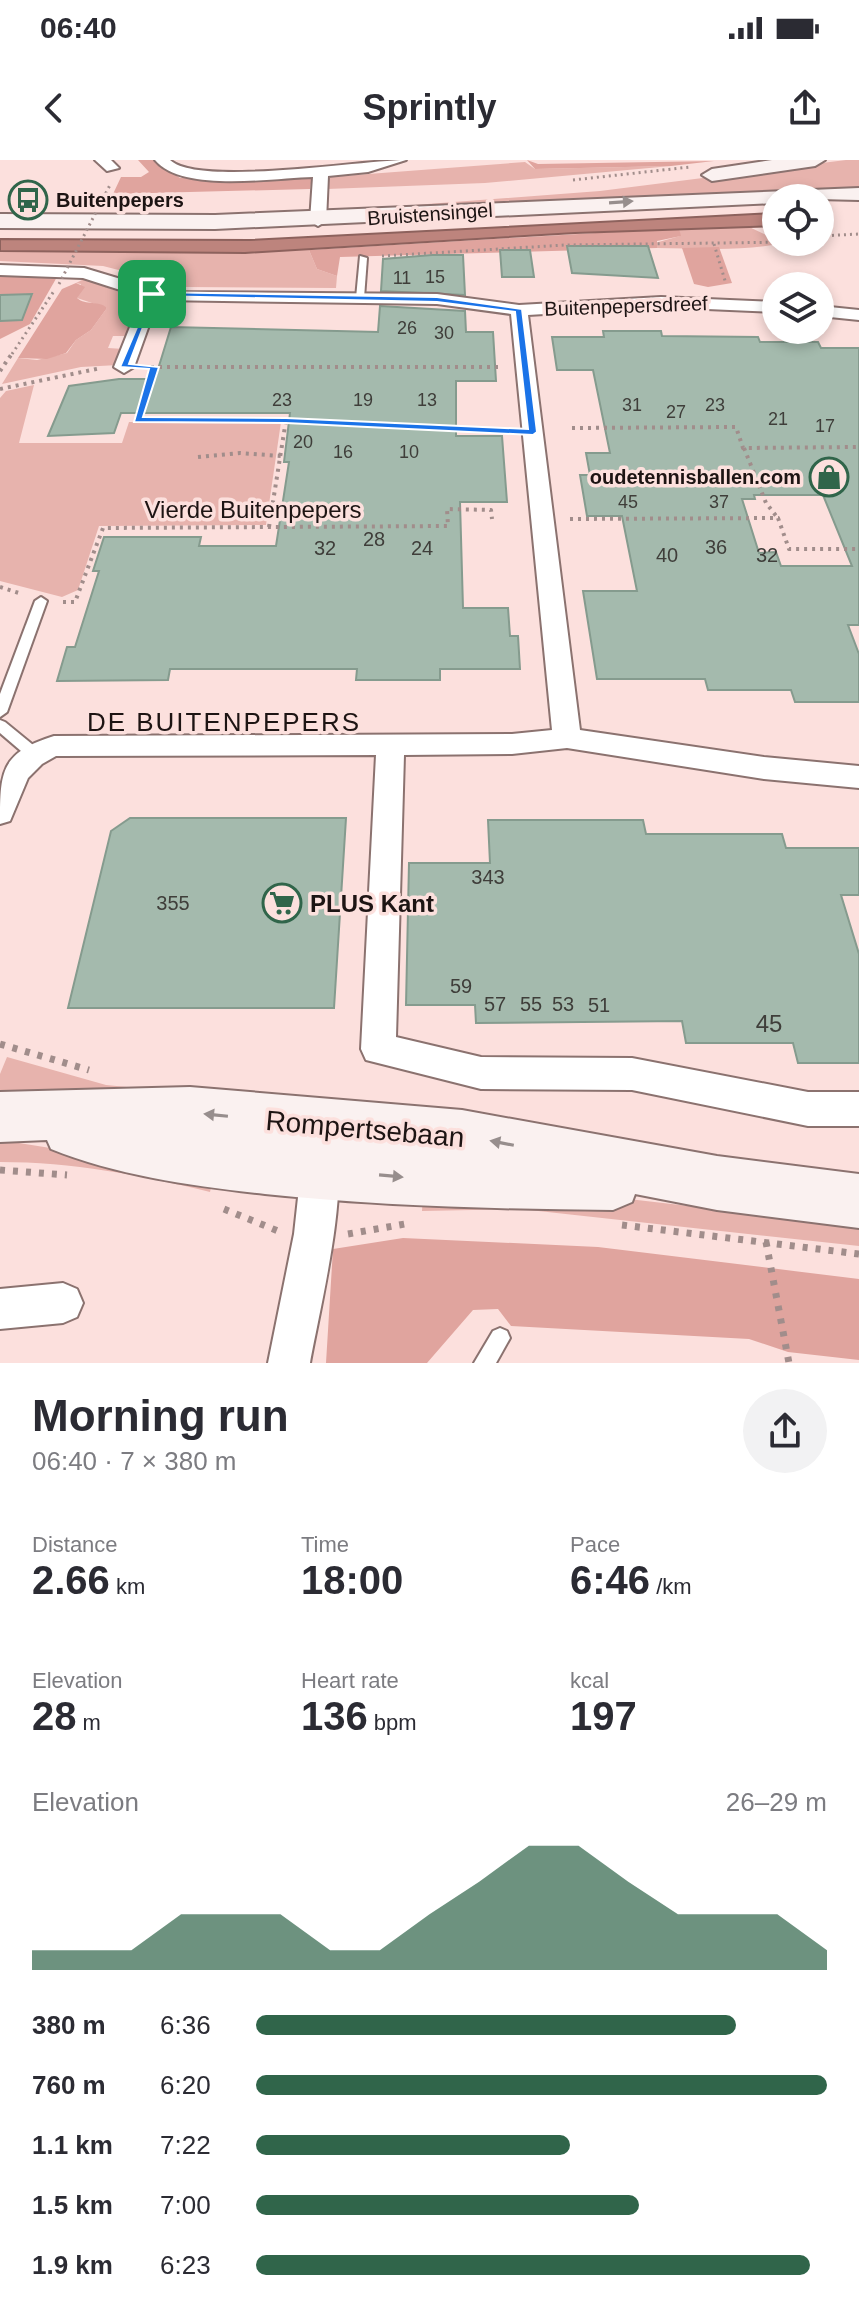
<!DOCTYPE html>
<meta charset="utf-8">
<style>
:root{--surface:#fff;--page:#f2f2f3;--text:#2b2b33;--muted:#7c7c81;--accent:#30654a}
body{margin:0;font-family:Arial,sans-serif;background:var(--page);color:var(--text);height:100vh;display:flex;flex-direction:column;font-size:30px;white-space:nowrap}
*{box-sizing:border-box;margin:0}
p{font-size:26px;color:var(--muted)}
.icon{flex:none;width:44px;height:44px;fill:none;stroke:currentColor;stroke-width:2;stroke-linecap:round;stroke-linejoin:round}
.map{position:relative;height:1203px;overflow:hidden}
.sheet{display:flex;flex-direction:column;background:var(--surface);flex:1}
.sheet>*{flex:none}
.tools{position:absolute;left:762px;top:24px;display:grid;gap:16px}
.tools a{display:grid;place-items:center;width:72px;height:72px;border-radius:50%;background:var(--surface);box-shadow:0 4px 12px #0003;font-size:40px}
.pin{position:absolute;display:grid;place-items:center;width:68px;height:68px;color:#fff;margin:-34px;border-radius:16px;box-shadow:0 4px 12px #0006}
.round{display:grid;place-items:center;flex:none;width:84px;height:84px;border-radius:42px;background:var(--page)}
.headline{display:flex;align-items:center;justify-content:space-between;height:136px;padding:0 32px}
h1{font-size:44px;font-weight:700;line-height:60px}
.stats{display:grid;grid-template-columns:repeat(3,1fr);gap:12px;height:136px;padding:8px 32px}
.stats div{display:grid;align-content:center}
.stats b{font-size:40px;font-weight:700}
.stats small{font-size:22px;font-weight:400}
.stats p{font-size:22px}
.chart{height:224px;padding:16px 32px}
.chart p{display:flex;justify-content:space-between}
.chart svg{width:100%;height:144px;margin-top:8px;fill:var(--accent);opacity:.7}
ul{padding:0 32px;list-style:none;font-size:26px}
li{display:grid;grid-template-columns:128px 96px 1fr;align-items:center;height:60px}
li i{height:20px;border-radius:10px;background:var(--accent)}
.status{display:flex;justify-content:space-between;align-items:center;height:56px;padding:0 40px;background:var(--surface);direction:ltr}
.status svg{height:22px;fill:currentColor}
header{display:flex;justify-content:space-between;align-items:center;height:104px;padding:0 32px;background:var(--surface);font-size:36px;font-weight:700}
.map>svg:first-child{display:block}
.green{fill:#e7b3ad}
.forest{fill:#e0a49e}
.water{fill:#bd847d;stroke:#8d625d;stroke-width:2}
.building{fill:#a4baad;stroke:#859b8e;stroke-width:2;fill-rule:evenodd}
.lines{fill:none;stroke-linecap:round;stroke-linejoin:round}
.lane-casing{stroke:#8b726f;stroke-width:4}
.street-casing{stroke:#8b726f;stroke-width:4}
.secondary-casing{stroke:#8b726f;stroke-width:4}
.path-far2{stroke:#a18d8b;stroke-width:3;stroke-dasharray:2 4;stroke-linecap:butt}
.path-far1{stroke:#a18d8b;stroke-width:4;stroke-dasharray:3 5;stroke-linecap:butt}
.path{stroke:#a18d8b;stroke-width:7;stroke-dasharray:5 8;stroke-linecap:butt}
.lane{fill:#fff;fill-rule:evenodd}
.street{fill:#fff;fill-rule:evenodd}
.secondary{fill:#faf1f0;fill-rule:evenodd}
.path-bridge{stroke:#a18d8b;stroke-width:3;stroke-dasharray:2 4;stroke-linecap:butt}
.oneway{fill:#978e8d}
.route{fill:#1a73e8;stroke:#fff;stroke-width:2;fill-rule:evenodd}
.labels{text-anchor:middle;dominant-baseline:central;stroke-width:7;stroke-linejoin:round;paint-order:stroke}
.far-number-label{font-size:18px;fill:#3f3e3a}
.far-poi-label{font-size:20px;font-weight:bold;fill:#1d1413;stroke:#fce0dd;text-anchor:start}
.far-street-label{font-size:20px;fill:#1d1413;stroke:#fce0dd}
.number-label{font-size:20px;fill:#3f3e3a}
.street-label{font-size:24px;fill:#1d1413;stroke:#fce0dd}
.poi-label{font-size:24px;font-weight:bold;fill:#1d1413;stroke:#fce0dd;text-anchor:start}
.near-number-label{font-size:24px;fill:#3f3e3a}
.neighbourhood-label{font-size:26px;letter-spacing:2px;fill:#1d1413;stroke:#fce0dd}
.near-street-label{font-size:28px;fill:#1d1413;stroke:#fce0dd}
</style>
<div class="status"><b>06:40</b><svg viewBox="0 0 49 12"><path d="M0 12V9h3v3zM5 12V6h3v6zM10 12V3h3v9zM15 12V0h3v12zM26 1h20v11H26zM47 4h2v5h-2z"/></svg></div>
<header><svg class="icon" aria-label="back" viewBox="0 0 24 24"><path d="M15 5l-7 7 7 7"/></svg>Sprintly<svg class="icon" aria-label="share" viewBox="0 0 24 24"><path d="M12 15V3M7 8l5-5 5 5M5 13v7h14v-7"/></svg></header>
<div class="map">
<svg width="859" height="1203" viewBox="0 0 859 1203">
<rect width="100%" height="100%" fill="#fce0dd"/>
<g class="green">
<polygon points="846,0 859,0 859,30 640,36 345,55 335,51 600,31"/>
<polygon points="525,2 535,9 671,6 485,23 327,29 329,17"/>
<path d="M747 66 783 83C743 92 697 88 657 88L655 83 680 76 679 68Z"/>
<polygon points="309,90 317,109 337,116 336,128 185,127 103,106 0,101 0,91"/>
<polygon points="84,119 141,140 129,176 113,176 108,188 124,189 118,205 81,207 2,224 18,198 37,200 67,193 76,180 91,170 107,148 77,138 81,124 76,123"/>
<polygon points="34,225 19,283 122,283 129,262 281,262 266,365 99,366 78,430 62,437 0,421 0,238 6,231"/>
<polygon points="7,897 106,925 169,931 232,930 229,942 0,933 0,914"/>
<path d="M0 980 214 1014 210 1032C141 1015 72 1002 0 1002Z"/>
<polygon points="423,1034 620,1038 859,1066 859,1086 520,1049 422,1051"/>
</g>
<g class="forest">
<polygon points="138,0 154,0 180,18 312,17 310,29 113,34 121,17 141,17 149,12"/>
<polygon points="527,0 538,4 714,1 671,6 535,9"/>
<polygon points="679,68 681,76 657,81 657,88 340,97 337,116 317,109 309,90"/>
<polygon points="719,87 732,123 708,127 694,124 682,88"/>
<polygon points="0,116 57,117 30,164 0,179"/>
<path d="M76 123 85 127 77 138C86 146 99 140 107 148L91 170 76 180 66 193 47 199 18 198 62 129Z"/>
<polygon points="403,1078 598,1087 859,1119 859,1200 788,1192 749,1179 511,1166 498,1149 473,1150 427,1203 326,1203 333,1089"/>
</g>
<polygon class="water" points="776,53 776,66 575,73 245,93 0,91 0,79 250,80"/>
<g class="building">
<polygon points="567,86 648,86 658,118 572,113"/>
<polygon points="500,90 530,90 534,117 502,117"/>
<polygon points="432,95 463,95 465,135 381,131 383,99"/>
<polygon points="32,134 22,160 0,161 0,135"/>
<polygon points="380,146 465,151 466,172 493,172 496,221 456,221 456,276 502,276 507,342 460,342 463,448 508,448 510,476 518,476 520,509 440,509 440,520 356,520 357,509 170,509 168,520 57,521 67,487 75,487 99,411 93,411 104,377 201,377 199,386 276,386 289,302 284,302 290,253 121,253 114,273 48,276 69,226 119,219 155,219 171,167 378,172"/>
<path d="M603 171H661L662 176 758 177 760 182H818L821 188H859V465H848L859 494V542H795L791 530H708L705 519H597L583 431H637L622 356H587L580 315H590L586 293H610L593 210H557L552 177H604ZM754 335H823L852 406H781L776 392 759 393 742 339H755Z"/>
<polygon points="130,658 346,658 334,848 68,848 111,671"/>
<polygon points="488,660 643,660 646,674 782,674 786,688 859,688 859,735 841,735 859,794 859,903 798,903 793,883 686,883 682,861 476,863 475,845 406,845 409,703 490,703"/>
</g>
<g class="lines">
<defs>
<g id="lane">
<polygon points="360,96 367,98 364,138 360,141 356,138"/>
<polygon points="41,437 47,441 7,552 0,557 0,534 35,441"/>
<polygon points="0,560 5,562 38,589 40,593 38,597 28,597 0,573"/>
<polygon points="500,1168 507,1171 510,1178 496,1203 474,1203 493,1171"/>
</g>
<g id="street">
<polygon points="95,0 111,0 119,8 107,11"/>
<path d="M155 0H170C198 27 362 0 406 0L368 12 328 16 326 61 318 66 310 61 313 17C272 18 182 33 155 0Z"/>
<path d="M0 105 84 108 154 129 179 132 437 134 519 145 661 137 776 142V152L661 147 528 155 580 570 764 597 859 606V628L764 619 567 588 512 594 404 595 396 877 481 897 632 898 808 932H859V966H808L632 930 481 929 366 900 361 889 376 595 56 596 42 604 28 618 10 661 0 664C0 612 0 593 54 576L512 574 552 570 511 154 437 144 158 140 134 207 124 213 114 207 142 137 83 118 0 115Z"/>
<polygon points="820,146 859,150 859,160 820,156"/>
<path d="M321 983 334 988C350 1027 318 1157 310 1203H268L294 1074 302 1001 308 988Z"/>
<polygon points="63,1123 77,1129 83,1143 77,1157 63,1163 0,1169 0,1129"/>
</g>
<g id="secondary">
<polygon points="772,0 825,0 815,6 712,21 702,15 712,9"/>
<polygon points="859,28 859,40 776,38 776,43 215,69 0,68 0,54 215,55"/>
<path d="M190 927 462 950 717 996 859 1014V1068L717 1050 635 1034 632 1042 613 1050C497 1049 381 1046 265 1034 193 1026 118 1016 51 989L47 980 0 982V932Z"/>
</g>
</defs>
<use href="#lane" class="lane-casing"/>
<use href="#street" class="street-casing"/>
<use href="#secondary" class="secondary-casing"/>
<g class="path-far2">
<polyline points="573,20 690,7"/>
<polyline points="820,76 859,74"/>
<polyline points="714,84 726,124"/>
<polyline points="382,96 565,85 793,82"/>
<polyline points="12,194 54,131"/>
</g>
<g class="path-far1">
<polyline points="151,207 501,207"/>
<polyline points="153,210 138,260 286,260 508,272"/>
<polyline points="0,211 13,192"/>
<polyline points="0,229 101,208"/>
<polyline points="572,268 736,267 743,288 859,287"/>
<polyline points="744,288 766,343 777,357"/>
<polyline points="198,297 240,293 281,296"/>
<polyline points="570,359 778,358 789,389 859,389"/>
<polyline points="269,367 286,260"/>
<polyline points="0,427 22,434"/>
<polyline points="63,442 75,442 103,368 448,366 447,349 491,350 492,359"/>
</g>
<g class="path">
<polyline points="0,884 89,910"/>
<polyline points="0,1010 67,1015"/>
<polyline points="224,1049 278,1071"/>
<polyline points="622,1065 859,1094"/>
<polyline points="348,1074 405,1064"/>
<polyline points="766,1082 789,1203"/>
</g>
<use href="#lane" class="lane"/>
<use href="#street" class="street"/>
<use href="#secondary" class="secondary"/>
<polyline class="path-bridge" points="59,124 110,25"/>
</g>
<defs><path id="oneway-solid" d="M-6-.8H1V-3.2L6.5 0L1 3.2V.8H-6Z" transform="scale(2)"/></defs>
<g class="oneway">
<use href="#oneway-solid" transform="translate(621 42) rotate(-4)"/>
<use href="#oneway-solid" transform="translate(216 955) rotate(-174)"/>
<use href="#oneway-solid" transform="translate(502 983) rotate(-169)"/>
<use href="#oneway-solid" transform="translate(391 1016) rotate(5)"/>
</g>
<path class="route" d="M152 132 437 137 522 149 537 272 533 275 286 263 134 262 149 209 120 207ZM155 136 437 142 515 152 528 269 286 258 143 257 159 207 129 204Z"/>
<defs>
<symbol id="bus-ring" viewBox="-11 -11 22 22"><circle r="9.5" fill="#fce0dd" stroke="#30654a" stroke-width="1.5"/><path d="M-5-6H5V4H4V6H2V4H-2V6H-4V4H-5ZM-3.5-4V0h7V-4ZM-3.5 1.2v1.5H-2V1.2ZM2 1.2v1.5H3.5V1.2Z" fill="#30654a"/></symbol>
<symbol id="shop-ring" viewBox="-11 -11 22 22"><circle r="9.5" fill="#fce0dd" stroke="#30654a" stroke-width="1.5"/><path d="M-5-2.5h2.3a2.7 3.5 0 0 1 5.4 0H5L5.5 6h-11ZM-1.5-2.5h3a1.5 2.3 0 0 0-3 0Z" fill="#30654a"/></symbol>
<symbol id="supermarket-ring" viewBox="-11 -11 22 22"><circle r="9.5" fill="#fce0dd" stroke="#30654a" stroke-width="1.5"/><path d="M-6-5.5h2.5l.6 2H6L4.5 2H-2.5L-4.4-4H-6ZM-1.5 3.2a1.3 1.3 0 1 0 .1 0ZM3 3.2a1.3 1.3 0 1 0 .1 0Z" fill="#30654a"/></symbol>
</defs>
<g fill-rule="evenodd">
<use href="#bus-ring" x="6" y="18" width="44" height="44"/>
<use href="#shop-ring" x="807" y="295" width="44" height="44"/>
<use href="#supermarket-ring" x="260" y="721" width="44" height="44"/>
</g>
<g class="labels">
<g class="far-number-label">
<text x="435" y="117">15</text>
<text x="402" y="118">11</text>
<text x="407" y="168">26</text>
<text x="444" y="173">30</text>
<text x="282" y="240">23</text>
<text x="363" y="240">19</text>
<text x="427" y="240">13</text>
<text x="632" y="245">31</text>
<text x="715" y="245">23</text>
<text x="676" y="252">27</text>
<text x="778" y="259">21</text>
<text x="825" y="266">17</text>
<text x="303" y="282">20</text>
<text x="343" y="292">16</text>
<text x="409" y="292">10</text>
<text x="628" y="342">45</text>
<text x="719" y="342">37</text>
</g>
<g class="far-poi-label">
<text x="56" y="40">Buitenpepers</text>
<text x="801" y="317" text-anchor="end">oudetennisballen.com</text>
</g>
<g class="far-street-label">
<text transform="translate(430 54) rotate(-4)">Bruistensingel</text>
<text transform="translate(626 146) rotate(-2)">Buitenpepersdreef</text>
</g>
<g class="number-label">
<text x="374" y="379">28</text>
<text x="716" y="387">36</text>
<text x="325" y="388">32</text>
<text x="422" y="388">24</text>
<text x="667" y="395">40</text>
<text x="767" y="395">32</text>
<text x="488" y="717">343</text>
<text x="173" y="743">355</text>
<text x="461" y="826">59</text>
<text x="495" y="844">57</text>
<text x="531" y="844">55</text>
<text x="563" y="844">53</text>
<text x="599" y="845">51</text>
</g>
<g class="street-label">
<text x="253" y="349">Vierde Buitenpepers</text>
</g>
<g class="poi-label">
<text x="310" y="743">PLUS Kant</text>
</g>
<g class="near-number-label">
<text x="769" y="863">45</text>
</g>
<g class="neighbourhood-label">
<text x="224" y="562">DE BUITENPEPERS</text>
</g>
<g class="near-street-label">
<text transform="translate(365 969) rotate(5)">Rompertsebaan</text>
</g>
</g>
</svg>
<div class="tools">
<a><svg class="icon" aria-label="locate" viewBox="0 0 24 24"><circle cx="12" cy="12" r="6"/><path d="M12 2v4M12 18v4M2 12h4M18 12h4"/></svg></a>
<a><svg class="icon" aria-label="layers" viewBox="0 0 24 24"><path d="M12 4l9 5-9 5-9-5zM3 14l9 5 9-5"/></svg></a>
</div>
<div class="pin" style="left:152px;top:134px;background:#1e9e55"><svg class="icon" aria-label="arrive" viewBox="0 0 24 24"><path d="M6 21V4h12l-3 4 3 4H6"/></svg></div>
</div>
<section class="sheet">
<div class="headline"><div><h1>Morning run</h1><p>06:40 · 7 × 380 m</p></div><a class="round"><svg class="icon" aria-label="share" viewBox="0 0 24 24"><path d="M12 15V3M7 8l5-5 5 5M5 13v7h14v-7"/></svg></a></div>
<div class="stats">
<div><p>Distance</p><b>2.66<small> km</small></b></div>
<div><p>Time</p><b>18:00</b></div>
<div><p>Pace</p><b>6:46<small> /km</small></b></div>
</div>
<div class="stats">
<div><p>Elevation</p><b>28<small> m</small></b></div>
<div><p>Heart rate</p><b>136<small> bpm</small></b></div>
<div><p>kcal</p><b>197</b></div>
</div>
<div class="chart"><p><span>Elevation</span>26–29 m</p>
<svg viewBox="0 0 160 44" preserveAspectRatio="none"><path d="M0 44V38L10 38L20 38L30 27L40 27L50 27L60 38L70 38L80 27L90 17L100 6L110 6L120 17L130 27L140 27L150 27L160 38V44z"/></svg>
</div>
<ul>
<li><b>380 m</b>6:36<i style="width:84%"></i></li>
<li><b>760 m</b>6:20<i style="width:100%"></i></li>
<li><b>1.1 km</b>7:22<i style="width:55%"></i></li>
<li><b>1.5 km</b>7:00<i style="width:67%"></i></li>
<li><b>1.9 km</b>6:23<i style="width:97%"></i></li>
</ul>
</section>
